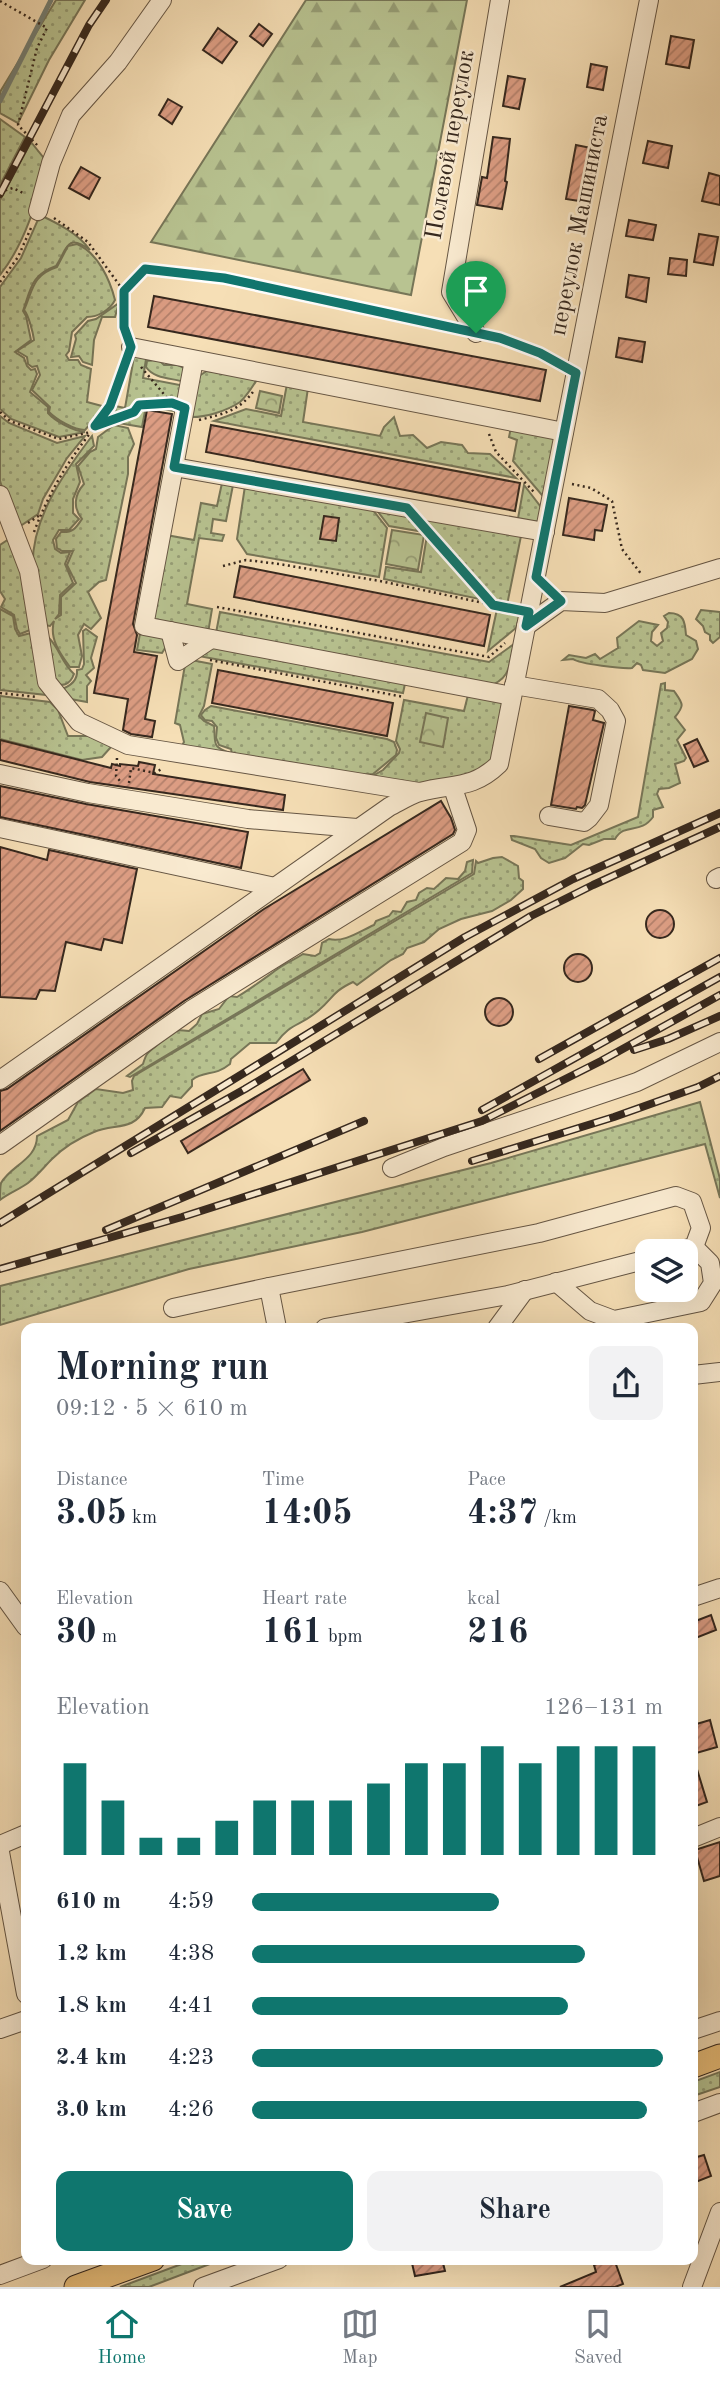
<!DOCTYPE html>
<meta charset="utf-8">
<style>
:root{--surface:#fff;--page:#f2f2f3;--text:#1f2937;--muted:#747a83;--line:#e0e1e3;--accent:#0f766e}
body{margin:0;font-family:"Old Standard TT",serif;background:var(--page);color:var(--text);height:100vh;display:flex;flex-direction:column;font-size:26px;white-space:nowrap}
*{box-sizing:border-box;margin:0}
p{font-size:23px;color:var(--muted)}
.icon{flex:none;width:38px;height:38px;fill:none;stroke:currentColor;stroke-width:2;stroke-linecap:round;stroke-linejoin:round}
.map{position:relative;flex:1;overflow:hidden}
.panel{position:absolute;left:21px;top:1323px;width:677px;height:942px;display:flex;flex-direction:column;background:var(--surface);border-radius:14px;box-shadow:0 7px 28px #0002}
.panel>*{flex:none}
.fabs{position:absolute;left:635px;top:1239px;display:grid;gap:14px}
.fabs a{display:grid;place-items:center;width:63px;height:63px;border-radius:14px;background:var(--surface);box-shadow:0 7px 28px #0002;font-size:35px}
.pin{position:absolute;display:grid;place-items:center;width:60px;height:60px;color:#fff;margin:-72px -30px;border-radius:50% 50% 50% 0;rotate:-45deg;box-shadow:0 0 7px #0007}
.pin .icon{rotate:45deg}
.round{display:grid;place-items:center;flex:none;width:74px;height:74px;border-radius:14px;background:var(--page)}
.overview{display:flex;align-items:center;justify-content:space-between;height:119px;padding:0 35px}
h1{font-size:38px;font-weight:700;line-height:52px}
.figures{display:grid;grid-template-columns:repeat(3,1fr);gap:10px;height:119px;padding:7px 35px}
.figures div{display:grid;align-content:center}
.figures b{font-size:35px;font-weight:700}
.figures small{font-size:19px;font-weight:400}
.figures p{font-size:19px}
.chart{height:196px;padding:14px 35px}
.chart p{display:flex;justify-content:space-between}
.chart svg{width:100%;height:126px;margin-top:7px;stroke:var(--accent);stroke-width:6}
.cta{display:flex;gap:14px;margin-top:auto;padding:14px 35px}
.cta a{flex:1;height:80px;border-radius:14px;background:var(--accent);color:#fff;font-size:28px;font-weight:700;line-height:80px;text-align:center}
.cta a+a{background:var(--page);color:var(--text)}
ul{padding:0 35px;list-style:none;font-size:23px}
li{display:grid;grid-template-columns:112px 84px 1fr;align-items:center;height:52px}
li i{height:18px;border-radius:9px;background:var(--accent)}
.dock{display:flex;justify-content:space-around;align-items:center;height:98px;border-top:2px solid var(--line);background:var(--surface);font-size:19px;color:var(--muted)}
.dock a{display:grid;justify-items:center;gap:4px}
.dock .current{color:var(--accent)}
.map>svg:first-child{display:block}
.grass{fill:url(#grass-dots);stroke:#777658;stroke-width:2}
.forest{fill:url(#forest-firs);stroke:#777658;stroke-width:2}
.park{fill:url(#park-crowns);stroke:#777658;stroke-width:2}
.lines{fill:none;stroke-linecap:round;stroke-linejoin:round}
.stream{stroke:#748177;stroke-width:5}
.building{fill:url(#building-hatch);stroke:#36281e;stroke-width:2}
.minor-casing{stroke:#665644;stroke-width:20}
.major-casing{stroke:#36281e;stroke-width:25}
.path{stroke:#36281e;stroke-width:2.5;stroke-dasharray:2 3.5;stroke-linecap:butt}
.minor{stroke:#f9ead0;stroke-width:18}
.major{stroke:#ebc07b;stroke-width:23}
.rail-casing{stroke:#36281e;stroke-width:8}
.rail{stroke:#f9ead0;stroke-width:5;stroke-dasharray:16;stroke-linecap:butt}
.route-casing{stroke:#fff;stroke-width:14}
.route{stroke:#0f766e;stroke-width:9}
.labels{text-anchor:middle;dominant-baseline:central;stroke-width:5;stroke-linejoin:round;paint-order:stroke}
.street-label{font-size:24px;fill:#36281e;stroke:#f9ead0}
</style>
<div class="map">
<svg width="720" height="2287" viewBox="0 0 720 2287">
<defs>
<pattern id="grass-dots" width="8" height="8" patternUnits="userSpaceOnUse" patternTransform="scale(1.75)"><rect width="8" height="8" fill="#b8c391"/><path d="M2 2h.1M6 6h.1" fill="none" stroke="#969e76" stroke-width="1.8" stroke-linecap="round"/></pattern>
<pattern id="forest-firs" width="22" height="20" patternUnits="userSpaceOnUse" patternTransform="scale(1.75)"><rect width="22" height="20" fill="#b8c391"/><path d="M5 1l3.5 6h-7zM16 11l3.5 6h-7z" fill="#969e76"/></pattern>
<pattern id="park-crowns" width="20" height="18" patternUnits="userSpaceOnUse" patternTransform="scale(1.75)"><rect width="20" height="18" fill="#b8c391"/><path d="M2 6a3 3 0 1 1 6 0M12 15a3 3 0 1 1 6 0" fill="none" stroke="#969e76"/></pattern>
<pattern id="building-hatch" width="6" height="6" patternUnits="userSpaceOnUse" patternTransform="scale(1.75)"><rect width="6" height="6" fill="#dc9d83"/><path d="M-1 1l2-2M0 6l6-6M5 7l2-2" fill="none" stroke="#b3806b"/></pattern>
</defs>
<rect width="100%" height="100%" fill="#f6dfb6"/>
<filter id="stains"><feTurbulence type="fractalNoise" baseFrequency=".00286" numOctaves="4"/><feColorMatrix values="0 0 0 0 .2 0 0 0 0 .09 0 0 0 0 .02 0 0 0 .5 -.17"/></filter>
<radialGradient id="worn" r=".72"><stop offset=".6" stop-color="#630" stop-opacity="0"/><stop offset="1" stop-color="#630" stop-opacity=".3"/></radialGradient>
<g class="grass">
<polygon points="56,0 85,0 49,60 18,123 0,113 0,92"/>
<polygon points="0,119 25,137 0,185"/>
<path d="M31 142 47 162C36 203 26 242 0 275V200Z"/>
<path d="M40 215C57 223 79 234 90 250 66 232 67 250 56 266 31 275 31 288 23 311L26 316 31 340 15 352 24 358 27 366 31 370 35 369 37 374 30 392 48 407V413C55 421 73 431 85 432L59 437 11 419 0 409V287L21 258Z"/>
<path d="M77 244C98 253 110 280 115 300 110 310 98 317 87 317L72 332 69 351 66 355 69 360H78L81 365 91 369 87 402 102 406 100 413 85 430C74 430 57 420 49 412L50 407 32 390 40 375 37 366 32 367 28 364 27 357 17 351 34 340C33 333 29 316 24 310 33 290 32 275 57 267L68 246Z"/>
<polygon points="119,303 115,317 102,317 94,340 92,365 83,362 79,356 71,357 76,339 75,335 88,321 96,319"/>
<polygon points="135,351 147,353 143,378 185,386 180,412 146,406 142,427 112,422 115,406 125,408"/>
<path d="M152 360 160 361 164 365H178L184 368 185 382C172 378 154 379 146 367L147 361Z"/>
<path d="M207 371 258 378C253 386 247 396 240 402 227 411 204 418 189 417L199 376Z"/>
<polygon points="287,384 308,388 303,422 380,436 384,427 394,417 400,436 413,435 427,448 441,442 462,445 468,453 490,454 516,478 214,421 246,409 281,416"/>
<polygon points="0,416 9,423 57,443 85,436 67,458 43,499 38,514 16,529 0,481"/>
<path d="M114 425 128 428 134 444 128 457V474L106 580 99 582 88 592 101 618 91 629 84 624 78 635 82 656 79 667H70C60 654 49 638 54 621L50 626 44 625C40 608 34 590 33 572 29 522 63 474 92 436L94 446 76 464 80 482 73 499V513L79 519 69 530H59L53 540 55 549 61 553 70 552 65 564 73 583 60 595 59 614 55 619 61 615V597L76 583 67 565 73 551H62L57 548 56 539 61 532C73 533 76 528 82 519 73 508 74 495 84 484L78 466 90 452 96 449 98 437Z"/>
<polygon points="511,427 560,437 547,501 513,461 517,440 509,437"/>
<polygon points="222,483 233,485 226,521 213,519 211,533 224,535 222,541 199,538 187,604 212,609 208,633 151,620 166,535 194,540 201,503 217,506"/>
<polygon points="524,485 544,511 541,528 517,524"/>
<polygon points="245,486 372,509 387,528 379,577 247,554 237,539"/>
<polygon points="375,508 409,514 424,532 389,526"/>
<polygon points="414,512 522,531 507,605 494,602"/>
<polygon points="427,535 484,600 384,579 386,567 421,572"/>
<polygon points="12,537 26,574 30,630 20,634 17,629 14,615 1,607 5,599 0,591 0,545"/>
<polygon points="0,609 13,616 15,629 19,636 31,633 47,695 0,690"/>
<polygon points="497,609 523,614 522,623 488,651"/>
<polygon points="701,610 720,612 720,637 713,643 710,640 710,635 705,632 703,626 696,619"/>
<path d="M220 612 489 662 514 644C509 666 511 679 487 687L216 633Z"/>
<path d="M669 613C684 613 685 622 686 635L696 641 698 649 692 659 665 673 643 670 641 665 637 663 632 668C623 669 580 664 573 659L563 660 569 655 586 658 595 654 600 659 618 648 617 638 639 621 658 625 652 632 651 641 657 646 663 641 661 633 667 628 668 622 664 616Z"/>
<polygon points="141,628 163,632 167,645 162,653 137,650"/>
<path d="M86 629 97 637 91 658 94 668 86 675 91 681 87 686V702L65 698 59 690C69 687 78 682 77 670L82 669 84 664 83 631Z"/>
<path d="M49 638C60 649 61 662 74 674 70 685 62 688 52 681Z"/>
<polygon points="212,642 406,679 403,693 193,655"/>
<path d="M186 659 212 664 204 706 199 716 204 721 214 726C216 744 211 746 230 753L179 751 184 742 180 725 175 723Z"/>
<path d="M665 683V690L674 691C683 704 685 705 675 717L685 730 677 740 686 758 684 761 675 764 680 783 669 788 659 789 657 794 663 807 653 810V817C640 835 625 822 615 839H604L589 845 583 844 565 858 549 863 541 858 535 849 512 840 511 836H514L571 845 638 817 661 684Z"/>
<polygon points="469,691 506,698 493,764 482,774 420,787 369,778 383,770 399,753 400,749 396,741 404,700 464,711"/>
<polygon points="0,696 50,702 58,710 68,736 89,736 112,742 111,747 102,757 82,760 0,739"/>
<polygon points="211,706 387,739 394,742 397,750 396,755 373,774 356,775 288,762 233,759 231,749 219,745 216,738 217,727 212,721 205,720 201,715 205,710"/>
<path d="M502 857 518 866 519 878 523 881V889L511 900 492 911 461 919 439 929 424 942 407 948 403 954 391 960 357 985 353 982C332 992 334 997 319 1010 300 1027 291 1022 276 1043H250L231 1059 230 1064C214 1077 205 1070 192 1080V1086L181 1098 170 1096 162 1107 145 1108C134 1132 114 1123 94 1132 79 1138 63 1148 52 1159 44 1167 37 1176 28 1183 20 1189 9 1193 0 1200 0 1195 0 1187 1 1183 11 1165 37 1160 37 1136L68 1120 78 1102 96 1089 123 1093 133 1090 132 1081 134 1076 474 874 476 861 478 863 493 858Z"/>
<path d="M473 860 472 873 130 1077 127 1076 143 1064C146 1054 147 1053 155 1047 171 1034 165 1028 189 1031L197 1024 202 1014 219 1009 229 996 237 997C252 988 265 978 279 968 287 962 294 960 303 954L315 956 320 953 322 943 329 939C344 943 360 931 374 925L376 921 389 916 393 911 401 912 407 902 416 900 419 893 427 888 434 889 446 878 458 879 465 871 467 862Z"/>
<polygon points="700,1102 720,1179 720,1198 705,1144 362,1232 189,1269 0,1325 0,1286 491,1163"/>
<polygon points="720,2072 720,2087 693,2096 693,2082"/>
<polygon points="195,2259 223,2259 149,2287 120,2287"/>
</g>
<polygon class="forest" points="306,0 467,0 411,295 151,242"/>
<g class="park">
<polygon points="260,391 282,396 279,413 256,408"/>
<polygon points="392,530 424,535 418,570 386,564"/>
<polygon points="426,713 448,718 443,747 420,742"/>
</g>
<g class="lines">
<polyline class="stream" points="0,101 51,0"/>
</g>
<g class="building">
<polygon points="259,24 272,34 263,46 250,36"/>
<polygon points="218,28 237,42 222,63 203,50"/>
<polygon points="671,36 694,40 689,68 666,64"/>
<polygon points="591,64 607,67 603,90 587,87"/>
<polygon points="508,76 525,79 519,109 503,106"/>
<polygon points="168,99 182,107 172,124 159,115"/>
<polygon points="493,137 510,139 505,181 507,182 502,209 477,205 482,177 487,178"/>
<polygon points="648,141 672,146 668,168 643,163"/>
<polygon points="576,145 596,149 586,202 566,199"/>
<polygon points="81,167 100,178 89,199 69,188"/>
<polygon points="709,173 720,176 720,205 702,201"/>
<polygon points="629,220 656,225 653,240 626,236"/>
<polygon points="699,234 718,237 713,265 694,262"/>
<polygon points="670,258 687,260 686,276 668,274"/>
<polygon points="629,275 649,278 646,302 626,297"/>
<polygon points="154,296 546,370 540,401 148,327"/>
<polygon points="619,338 645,342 642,362 616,357"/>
<polygon points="147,410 172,414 133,624 137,635 134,652 157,656 145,719 155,721 152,737 131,734 123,730 128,699 94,693"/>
<polygon points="211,425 520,483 515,511 206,452"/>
<polygon points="569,498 607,505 602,531 595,530 594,540 563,535"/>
<polygon points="324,516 339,518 336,541 320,539"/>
<polygon points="240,566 490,615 484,646 234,597"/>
<polygon points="218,670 393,703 387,736 212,703"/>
<polygon points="569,706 593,710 595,711 593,720 604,723 585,805 582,808 577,807 576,809 551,805"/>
<polygon points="697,739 708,761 694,767 684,745"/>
<polygon points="0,740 111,768 112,764 120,766 120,764 138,766 139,762 155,765 153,774 285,795 283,810 90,782 0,760"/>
<polygon points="0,786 86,804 248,832 241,868 0,817"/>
<polygon points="441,801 451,818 455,830 453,834 184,1001 0,1131 0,1091 7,1089 264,909"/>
<polygon points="0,847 47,860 49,850 137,869 122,943 104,939 101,950 66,942 55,991 40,990 36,999 0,997"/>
<circle cx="660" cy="924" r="14"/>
<circle cx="578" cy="968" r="14"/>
<circle cx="499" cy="1012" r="14"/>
<polygon points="303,1069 310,1080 188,1153 181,1141"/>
<polygon points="711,1615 716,1630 693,1639 693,1622"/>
<polygon points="710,1720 717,1747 693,1754 693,1725"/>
<polygon points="693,1766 696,1766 707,1802 693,1807"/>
<polygon points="720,1842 720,1876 704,1881 695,1850"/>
<polygon points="704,2155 711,2176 693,2183 693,2158"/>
<polygon points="411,2259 442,2259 445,2271 415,2276"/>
<polygon points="610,2259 614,2259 623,2284 615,2287 560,2287 596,2272 594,2265"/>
</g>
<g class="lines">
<defs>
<g id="minor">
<polyline points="38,211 51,163 71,115 118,62 162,0"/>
<polyline points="476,333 451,292 500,0"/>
<polyline points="131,347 564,432"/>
<polyline points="194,360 144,626 512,696"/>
<polyline points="174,467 545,532"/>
<polyline points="0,495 29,571 47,682 79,722 128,745 419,792"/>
<polyline points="526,626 561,601 605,603 720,568"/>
<polyline points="170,631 178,661 211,639"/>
<polyline points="514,685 598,699 610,710 616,721 599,805 589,818 584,822 549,816"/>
<polyline points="0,774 88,793 248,819 357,828"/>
<polyline points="0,828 275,887"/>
<polyline points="716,879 720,877"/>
<path d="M0 1080 389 807C399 802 410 795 420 792 453 783 472 790 499 764L649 0"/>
<polyline points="0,1145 191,1010 462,842 467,830 453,788"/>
<polyline points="392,1168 444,1147 637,1082 720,1042"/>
<polyline points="556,1282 590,1311 614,1320 701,1302 713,1283 710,1263 694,1247"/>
<polyline points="173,1308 269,1287"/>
<polyline points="277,1328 269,1287 539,1233 676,1196 692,1202 701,1228 694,1247 677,1251"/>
<polyline points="325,1328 508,1295 648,1259"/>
<polyline points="497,1328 525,1290"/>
<polyline points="693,1375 720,1372"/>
<polyline points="0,1591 26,1627"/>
<polyline points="693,1597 720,1588"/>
<polyline points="693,1838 720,1827"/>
<polyline points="0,1845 26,1834"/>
<polyline points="0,1852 26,1994"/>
<polyline points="0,2029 26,2020"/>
<polyline points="693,2030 720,2021"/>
<polyline points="693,2113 720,2103"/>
<polyline points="0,2275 43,2259"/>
<polyline points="203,2287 279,2259"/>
<polyline points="692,2287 720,2212"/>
</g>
<g id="major">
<polyline points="693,2066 720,2056"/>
<polyline points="76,2287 153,2259"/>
</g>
</defs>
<use href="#minor" class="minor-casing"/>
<use href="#major" class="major-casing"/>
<g class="path">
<polyline points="0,1 47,28 37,48 18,125 38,146"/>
<polyline points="0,192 13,188 25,194"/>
<polyline points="54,218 88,242 123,290"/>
<polyline points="0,282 18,257 31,228"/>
<polyline points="126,332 124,327 124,291 145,269 224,278 452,327"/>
<polyline points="493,336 540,353 561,365"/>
<polyline points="141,367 168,399"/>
<polyline points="0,412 10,421 59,439 91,432 110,406 126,361"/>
<path d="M199 420C223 414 240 411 255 389"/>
<polyline points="95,426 134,412 139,405 170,403"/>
<polyline points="489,434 496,452 534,492"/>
<polyline points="572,484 591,488 612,501 622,549 642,575"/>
<polyline points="28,523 40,515"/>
<polyline points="425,529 493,605"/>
<path d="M34 532C48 495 66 464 91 432"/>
<polyline points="223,566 246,560 279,564 380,581 512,609"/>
<polyline points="217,607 489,657 505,643"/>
<polyline points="210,660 404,697"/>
<polyline points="0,693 37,697"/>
<polyline points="117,758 116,776 120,781"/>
<polyline points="129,783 131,768 155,773 163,768"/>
</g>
<use href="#minor" class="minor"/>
<use href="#major" class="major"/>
<defs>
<g id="rail">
<polyline points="0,194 89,25 106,0"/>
<polyline points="634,1050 668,1039 720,1016"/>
<polyline points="539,1059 720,958"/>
<polyline points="482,1110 720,977"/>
<polyline points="131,1153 245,1089 531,916 593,885 720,827"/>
<polyline points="472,1161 614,1117 698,1087 720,1076"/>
<polyline points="0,1223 465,937 573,879 720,813"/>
<polyline points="106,1230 364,1121"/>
<polyline points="0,1269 182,1217 482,1121 601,1061 720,995"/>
</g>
</defs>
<use href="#rail" class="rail-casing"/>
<use href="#rail" class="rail"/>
</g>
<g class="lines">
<defs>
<polygon id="route" points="145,269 224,278 500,338 540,353 576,373 536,577 561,601 526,626 529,612 493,605 407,508 174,467 185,408 172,403 139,405 134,412 95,426 110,406 131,347 124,327 124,291"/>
</defs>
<use href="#route" class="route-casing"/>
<use href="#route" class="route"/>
</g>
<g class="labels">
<g class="street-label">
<text transform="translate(451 145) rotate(-80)">Полевой переулок</text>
<text transform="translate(580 225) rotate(-79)">переулок Машиниста</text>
</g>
</g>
<rect width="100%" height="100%" filter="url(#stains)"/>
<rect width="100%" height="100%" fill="url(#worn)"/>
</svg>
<div class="fabs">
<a><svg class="icon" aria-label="layers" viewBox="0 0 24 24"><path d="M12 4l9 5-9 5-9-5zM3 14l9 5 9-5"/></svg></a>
</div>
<div class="pin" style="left:476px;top:333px;background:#1e9e55"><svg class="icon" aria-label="arrive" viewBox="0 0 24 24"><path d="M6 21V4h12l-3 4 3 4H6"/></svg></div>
<section class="panel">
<div class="overview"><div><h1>Morning run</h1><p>09:12 · 5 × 610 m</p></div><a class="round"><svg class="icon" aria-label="share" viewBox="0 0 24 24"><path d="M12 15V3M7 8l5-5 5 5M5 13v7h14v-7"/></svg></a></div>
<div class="figures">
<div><p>Distance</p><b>3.05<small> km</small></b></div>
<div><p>Time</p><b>14:05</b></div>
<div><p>Pace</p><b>4:37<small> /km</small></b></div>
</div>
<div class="figures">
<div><p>Elevation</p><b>30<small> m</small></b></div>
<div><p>Heart rate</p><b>161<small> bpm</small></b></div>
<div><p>kcal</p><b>216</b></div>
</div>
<div class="chart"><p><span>Elevation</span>126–131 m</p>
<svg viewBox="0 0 160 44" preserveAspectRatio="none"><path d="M5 44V12M15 44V25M25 44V38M35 44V38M45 44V32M55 44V25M65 44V25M75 44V25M85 44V19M95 44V12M105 44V12M115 44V6M125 44V12M135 44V6M145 44V6M155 44V6"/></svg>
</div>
<ul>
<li><b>610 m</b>4:59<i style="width:60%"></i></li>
<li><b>1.2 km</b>4:38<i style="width:81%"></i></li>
<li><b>1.8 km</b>4:41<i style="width:77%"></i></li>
<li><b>2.4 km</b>4:23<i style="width:100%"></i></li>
<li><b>3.0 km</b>4:26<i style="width:96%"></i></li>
</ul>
<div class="cta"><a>Save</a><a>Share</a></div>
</section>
</div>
<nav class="dock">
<a class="current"><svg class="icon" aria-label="home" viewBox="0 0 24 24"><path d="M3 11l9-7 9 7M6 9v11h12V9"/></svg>Home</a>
<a><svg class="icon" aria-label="map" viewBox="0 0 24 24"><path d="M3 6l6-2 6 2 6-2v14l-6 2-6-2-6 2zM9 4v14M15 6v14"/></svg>Map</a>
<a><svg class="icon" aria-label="saved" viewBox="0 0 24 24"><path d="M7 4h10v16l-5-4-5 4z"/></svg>Saved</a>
</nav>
